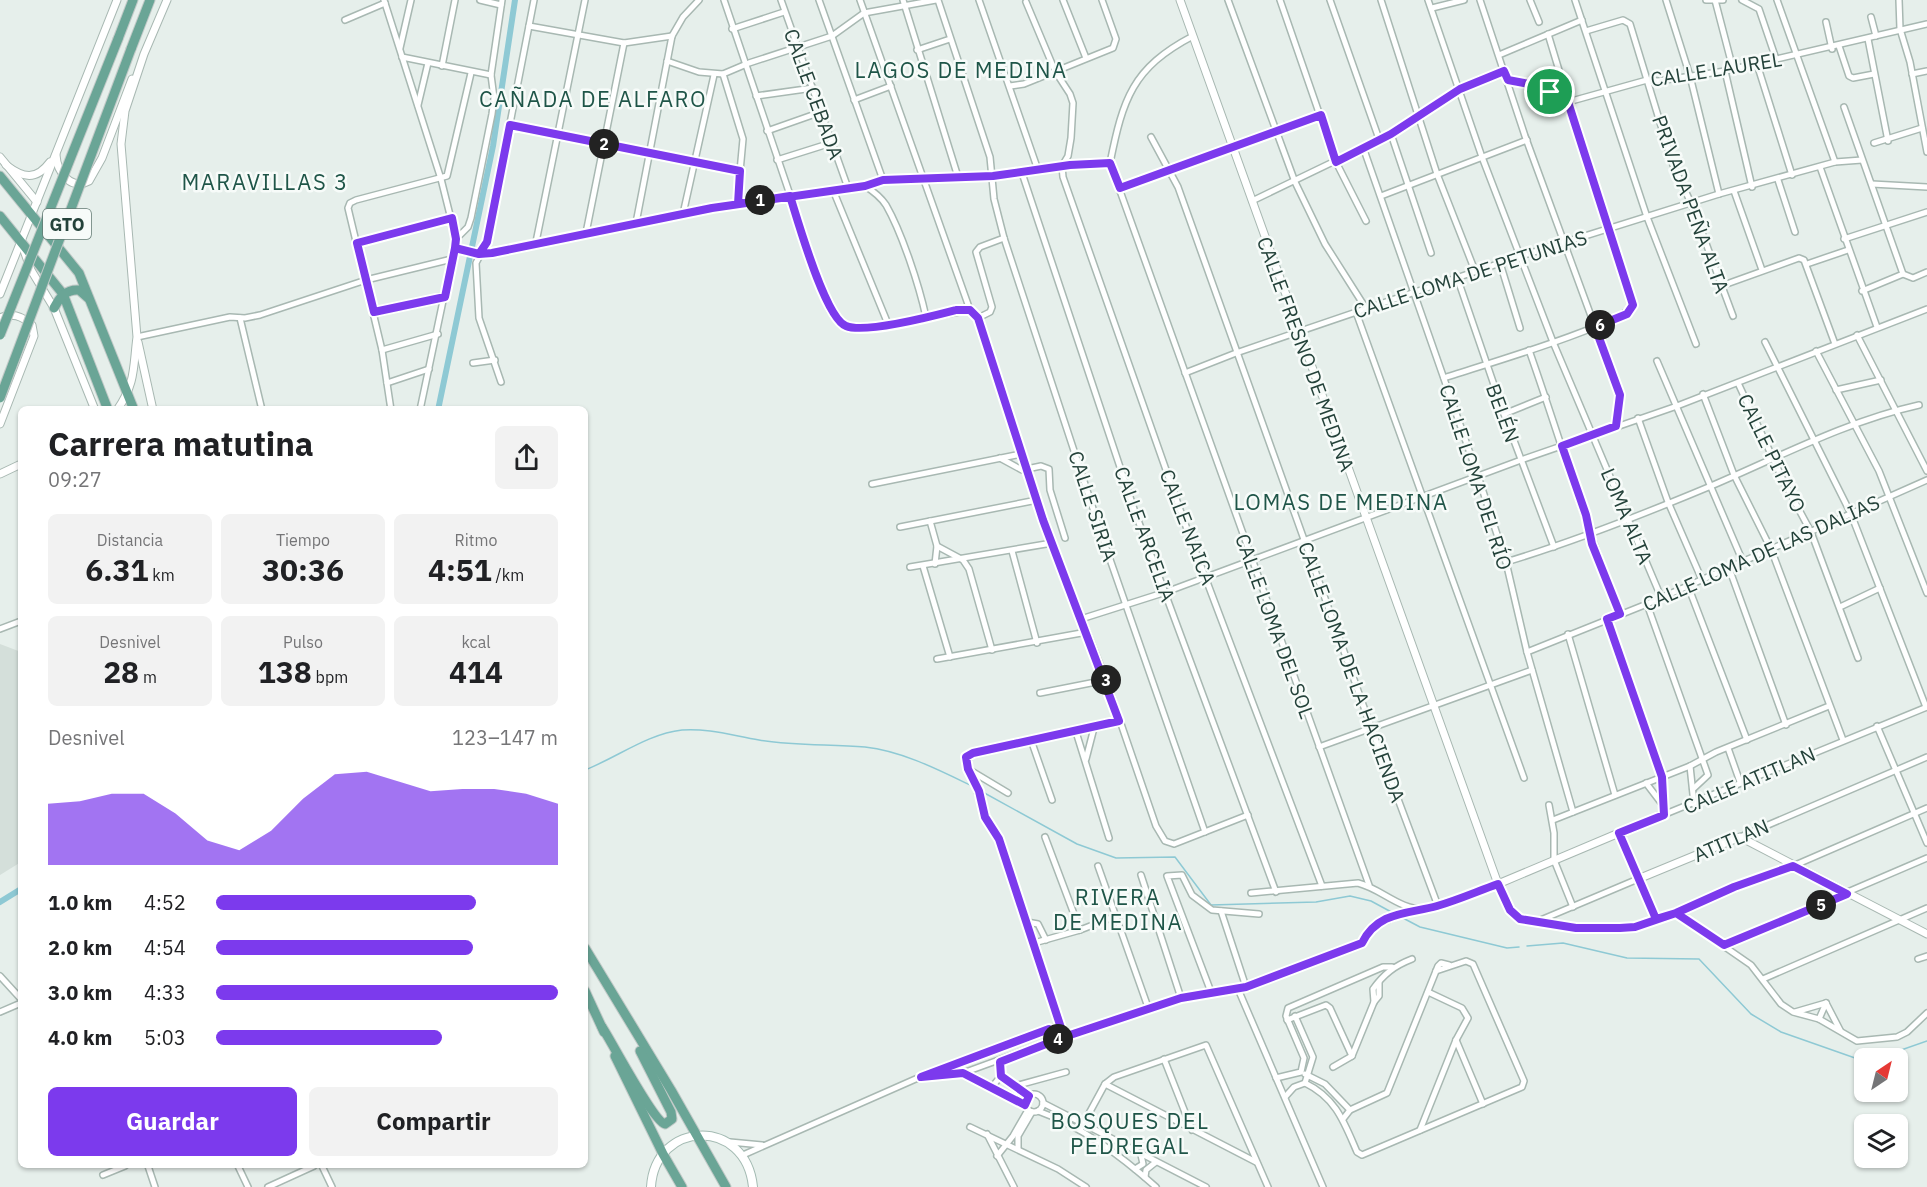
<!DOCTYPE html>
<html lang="es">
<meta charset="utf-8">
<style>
:root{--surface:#fff;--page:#f2f2f2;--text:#202124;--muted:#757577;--accent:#7c3aed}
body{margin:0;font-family:"IBM Plex Sans",sans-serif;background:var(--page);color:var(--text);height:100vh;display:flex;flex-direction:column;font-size:22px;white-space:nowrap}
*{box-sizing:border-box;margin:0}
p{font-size:20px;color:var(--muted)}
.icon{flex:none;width:33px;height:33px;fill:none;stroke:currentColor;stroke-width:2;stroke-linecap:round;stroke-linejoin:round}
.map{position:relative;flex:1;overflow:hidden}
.panel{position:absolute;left:18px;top:406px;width:570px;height:762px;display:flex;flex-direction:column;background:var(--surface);border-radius:9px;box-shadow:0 2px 4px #0004}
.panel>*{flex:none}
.needle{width:39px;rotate:35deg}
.buttons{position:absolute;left:1854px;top:1048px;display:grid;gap:12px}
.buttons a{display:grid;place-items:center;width:54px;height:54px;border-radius:9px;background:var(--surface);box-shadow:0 2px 4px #0004;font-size:30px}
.pin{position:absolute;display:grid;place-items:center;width:51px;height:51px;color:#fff;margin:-26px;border:3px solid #fff;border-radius:50%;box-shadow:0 2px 6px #0007}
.km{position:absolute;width:30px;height:30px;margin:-15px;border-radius:50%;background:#222;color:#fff;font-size:16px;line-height:30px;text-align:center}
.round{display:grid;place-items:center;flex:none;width:63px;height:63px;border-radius:9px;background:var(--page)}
.headline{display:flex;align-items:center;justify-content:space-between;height:102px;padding:0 30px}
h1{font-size:33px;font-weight:800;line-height:45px}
.metrics{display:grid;grid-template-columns:repeat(3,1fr);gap:9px;height:102px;padding:6px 30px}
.metrics div{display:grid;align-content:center;border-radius:9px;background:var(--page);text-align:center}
.metrics b{font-size:30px;font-weight:800}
.metrics small{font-size:16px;font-weight:400}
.metrics p{font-size:16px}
.chart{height:168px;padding:12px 30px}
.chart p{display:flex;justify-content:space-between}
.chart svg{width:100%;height:108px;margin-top:6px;fill:var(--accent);opacity:.7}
.action{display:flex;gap:12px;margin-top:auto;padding:12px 30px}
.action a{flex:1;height:69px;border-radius:9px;background:var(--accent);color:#fff;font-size:24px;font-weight:800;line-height:69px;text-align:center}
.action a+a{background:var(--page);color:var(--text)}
ul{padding:0 30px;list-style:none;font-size:20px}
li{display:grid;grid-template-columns:96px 72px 1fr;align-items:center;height:45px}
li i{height:15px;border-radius:8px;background:var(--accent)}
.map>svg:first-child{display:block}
.built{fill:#d4dfda}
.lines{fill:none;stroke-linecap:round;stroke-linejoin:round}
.stream{stroke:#8ec9d4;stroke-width:1.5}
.canal{stroke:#8ec9d4;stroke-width:6}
.minor-casing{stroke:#a8b8b2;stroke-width:8}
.tertiary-casing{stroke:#a8b8b2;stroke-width:9}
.secondary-casing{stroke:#a4bbb3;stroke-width:10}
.primary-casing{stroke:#c2cac8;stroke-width:11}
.minor{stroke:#fff;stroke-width:5}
.tertiary{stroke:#fff;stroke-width:7}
.secondary{stroke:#fff;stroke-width:8}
.primary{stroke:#6aa596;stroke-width:9}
.primary-bridge-casing{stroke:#c2cac8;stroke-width:11;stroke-linecap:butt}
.primary-bridge{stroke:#6aa596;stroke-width:9}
.route-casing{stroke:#fff;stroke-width:12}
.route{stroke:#7c3aed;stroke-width:8}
.labels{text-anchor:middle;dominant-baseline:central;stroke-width:5;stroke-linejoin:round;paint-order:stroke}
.shield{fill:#f7fbf9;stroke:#637a73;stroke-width:1.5}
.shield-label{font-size:18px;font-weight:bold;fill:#24423a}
.street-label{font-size:20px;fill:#24423a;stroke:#f7fbf9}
.quarter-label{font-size:22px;letter-spacing:1.5px;fill:#1f5548;stroke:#f7fbf9}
</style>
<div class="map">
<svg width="1927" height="1187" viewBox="0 0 1927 1187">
<rect width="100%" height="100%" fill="#e6efeb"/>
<polygon class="built" points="0,644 21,652 21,862 0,875"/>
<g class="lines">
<g class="stream">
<path d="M585 770C618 757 647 734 682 730 708 728 734 736 759 740 794 746 830 744 865 747 902 751 939 770 972 786"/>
<polyline points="979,790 1077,844 1116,858 1175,857 1211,905 1316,902 1350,896 1371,901 1395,914"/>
<polyline points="1401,917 1420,927 1507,948 1519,947"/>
<polyline points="1527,946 1563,943 1627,958 1699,959 1751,1014 1781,1032 1855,1058 1884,1056 1927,1041"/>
</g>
<g class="canal">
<polyline points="438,410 493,146 515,0"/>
<polyline points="0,902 21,889"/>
</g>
<defs>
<g id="minor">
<polyline points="384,0 441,179 456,239 420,410"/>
<polyline points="480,0 501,5"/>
<path d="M724 0 827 304C834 321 845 329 863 329L970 310"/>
<polyline points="781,0 848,188"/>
<polyline points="819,0 883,180"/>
<polyline points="860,0 970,310 978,318 982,329 1043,520 1106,680 1156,826 1165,841 1174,844 1248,815"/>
<polyline points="903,0 958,177"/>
<polyline points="938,0 990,157 994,199 1004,238 1105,545 1205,832"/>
<polyline points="979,0 1038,170"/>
<polyline points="1063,0 1086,58"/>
<polyline points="1228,0 1295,182 1325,244 1365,307"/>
<polyline points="1280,0 1336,162 1366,221"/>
<polyline points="1330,0 1379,139"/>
<polyline points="1381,0 1437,174 1475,271"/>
<polyline points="1428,0 1482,157 1553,342 1661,597"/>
<polyline points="1480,0 1525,136 1620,395 1616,427"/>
<polyline points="1530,0 1539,22"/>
<polyline points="1575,0 1647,217 1696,344"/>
<polyline points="1666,0 1690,76 1719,194"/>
<polyline points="1706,0 1723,0"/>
<polyline points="1715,0 1733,69"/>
<polyline points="1742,0 1759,9 1776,59"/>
<polyline points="1777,0 1835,162"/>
<polyline points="1899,0 1900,29 1910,62 1927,152"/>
<polyline points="1026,2 1055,71 1070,94 1073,103 1071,138 1068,156 1062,166 1063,177 1184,521 1322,886"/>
<polyline points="1432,8 1464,0"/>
<polyline points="1871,17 1876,36"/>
<polyline points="345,20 385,3"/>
<polyline points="1826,22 1832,49"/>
<polyline points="529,26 624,43 672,36"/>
<polyline points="732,29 784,12"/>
<polyline points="1586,31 1623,20 1630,24 1673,165 1691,203 1733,316"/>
<polyline points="1868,39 1888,141"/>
<polyline points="1839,46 1849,76 1853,78 1874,74"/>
<polyline points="400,48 411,0"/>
<polyline points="917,50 950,39"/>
<polyline points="1499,55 1582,20"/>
<polyline points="402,57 491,75"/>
<polyline points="667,61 699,72 723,74 749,63 832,36 864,13 936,0"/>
<polyline points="1757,64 1792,175"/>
<polyline points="442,66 455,0"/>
<polyline points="1725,71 1752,187"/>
<polyline points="723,74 743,139 737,204"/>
<polyline points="1912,74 1927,71"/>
<polyline points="1508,80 1535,85 1568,102 1647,80 1658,81 1725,71 1927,24"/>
<polyline points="1010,86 1024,84 1113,48 1116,39 1102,0"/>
<polyline points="756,96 813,88"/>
<polyline points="854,100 891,86"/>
<polyline points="418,105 428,63"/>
<polyline points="1844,107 1903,274"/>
<polyline points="510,125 740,171"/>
<polyline points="767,131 821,112"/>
<polyline points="1391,134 1431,253"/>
<polyline points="1151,137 1178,187 1371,727 1438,906"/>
<polyline points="1874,143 1922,128"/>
<polyline points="1363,147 1478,476 1506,562 1527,652 1573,812"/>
<polyline points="777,160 831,143"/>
<polyline points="1110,163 1369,885"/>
<path d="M1110 163C1123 99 1132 68 1193 36"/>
<polyline points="1820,167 1877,327"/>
<polyline points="1022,173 1135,512 1276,892"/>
<polyline points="1778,180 1795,232"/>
<polyline points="1872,184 1927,187"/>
<path d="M865 186C873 191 880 196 886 205 902 233 919 285 926 317"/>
<polyline points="1120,188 1321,115"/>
<polyline points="833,190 888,324"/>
<polyline points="1734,191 1762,270"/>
<polyline points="1381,196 1527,140"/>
<polyline points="1252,201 1391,134 1460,89 1504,71"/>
<polyline points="683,214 714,75"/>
<polyline points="636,223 672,36 683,17 699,0"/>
<polyline points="586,233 624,43"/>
<polyline points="456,239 468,227 471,218 492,114 494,98 491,75 502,0"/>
<polyline points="1844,239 1927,212"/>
<polyline points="536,242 585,0"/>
<polyline points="357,243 452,218"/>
<polyline points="455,248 479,254 492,253 712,208 865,186 883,180 994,176 1070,165 1110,163"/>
<polyline points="1500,263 1520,328"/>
<polyline points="1807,264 1848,250"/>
<polyline points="1457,277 1504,414 1554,547"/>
<polyline points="1721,286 1799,258 1804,260 1835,344"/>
<polyline points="1862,291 1903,274 1913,278 1927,272"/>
<polyline points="374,312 445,297"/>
<polyline points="1356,312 1524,778"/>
<polyline points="240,318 262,410"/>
<polyline points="978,318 990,312 992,307 976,252 980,247 1004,238"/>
<polyline points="1857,335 1927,471"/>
<polyline points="137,337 230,317 245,318 260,315 366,280 452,259"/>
<polyline points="1765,342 1851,514 1926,707"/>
<polyline points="382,350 438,334"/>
<path d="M1529 350C1560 438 1586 528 1620 614"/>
<polyline points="1816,351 1879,471 1927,593"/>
<polyline points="1657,361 1743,562"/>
<polyline points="473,363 495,360"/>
<polyline points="1185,373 1236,353 1521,256 1719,194 1835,162 1862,160"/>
<path d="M1444 378C1473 368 1625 324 1633 305L1607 229 1548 34"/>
<polyline points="501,382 479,318 476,263 487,242 534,0"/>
<polyline points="387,383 429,369"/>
<polyline points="1738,383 1783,480 1811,532 1858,658"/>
<polyline points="1836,390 1881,380"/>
<polyline points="1703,394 1734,475 1771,549 1843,740"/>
<polyline points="391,410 382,350 348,208 350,203 356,200 447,176 471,73"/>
<polyline points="1504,414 1546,397"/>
<polyline points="1638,418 1668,502 1702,580"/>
<polyline points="1000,458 1022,470 1041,466 1049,469 1050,490 1065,538"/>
<polyline points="872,484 1021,454"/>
<polyline points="930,521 937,546 963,560 969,569 992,650"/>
<polyline points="900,527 1037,500"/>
<polyline points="1012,551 1037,643"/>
<path d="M1506 562C1576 541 1644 514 1711 486 1779 457 1847 421 1919 405"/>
<polyline points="935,564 937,546"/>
<polyline points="923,566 950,657"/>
<polyline points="910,567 1052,543"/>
<polyline points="1729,568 1786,725"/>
<polyline points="1688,586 1747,740"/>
<polyline points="1647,604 1708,775 1693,789"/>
<polyline points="1840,607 1880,588"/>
<polyline points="1081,619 1166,592 1521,460 1677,406 1927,309"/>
<polyline points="1607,619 1662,776 1663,815"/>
<polyline points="0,629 21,621"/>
<polyline points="1568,634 1615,795"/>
<polyline points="1527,652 1647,604 1927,480"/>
<polyline points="937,659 1087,632"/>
<polyline points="1040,693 1106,680"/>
<polyline points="1877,726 1927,843"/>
<polyline points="1076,732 1109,838"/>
<polyline points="1031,740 1052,800"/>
<polyline points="1319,747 1532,670"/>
<polyline points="1728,748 1740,782"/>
<polyline points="1086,759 1094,728"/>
<polyline points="1690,766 1694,804"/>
<path d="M968 769C980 793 982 817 999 839L1064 1037"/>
<polyline points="1646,783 1662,804"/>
<polyline points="1008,793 968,769 966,757 973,753 1119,721"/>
<polyline points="1549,805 1554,833 1554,860 1573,907"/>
<polyline points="1553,820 1690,766 1716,752 1829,706"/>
<polyline points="1619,833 1927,707"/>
<polyline points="1045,837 1080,930"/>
<polyline points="1740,837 1927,757"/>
<polyline points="1098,866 1149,1010"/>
<polyline points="1141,875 1181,998"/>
<path d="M1251 893 1358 883C1382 889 1399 910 1425 909L1498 884 1510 910 1520 919 1576 928 1635 927 1793 866 1927 808"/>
<polyline points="1221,911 1246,987"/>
<polyline points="1676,913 1751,965 1781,1004 1793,1012 1819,1019 1857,1041 1897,1037 1907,1032 1927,1013"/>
<polyline points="1027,922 1038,924 1046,940"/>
<polyline points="1536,922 1638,879 1656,919"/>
<polyline points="1034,943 1080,930 1116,916"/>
<polyline points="1724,945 1927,858"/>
<polyline points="1918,959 1927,956"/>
<polyline points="0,976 21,999"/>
<polyline points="1763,979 1927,908"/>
<polyline points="1238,989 1323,1187"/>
<polyline points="1211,992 1167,876 1182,875 1192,895 1212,910 1259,914"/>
<path d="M1374 1002 1373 989C1384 974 1394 966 1412 959"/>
<polyline points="1826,1003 1840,1030"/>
<polyline points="0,1012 21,1003"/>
<polyline points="1795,1012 1826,1003"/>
<polyline points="1295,1016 1313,1057 1305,1083"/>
<polyline points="1819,1019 1826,1003"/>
<polyline points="1287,1020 1326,1005 1330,1008 1352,1056"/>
<polyline points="1056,1039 1181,998 1246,987 1276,977 1362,943 1372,927 1413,909"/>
<polyline points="1456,1040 1483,1104"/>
<polyline points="1164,1059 1192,1130"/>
<polyline points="1000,1062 1001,1076 1029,1096"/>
<polyline points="1333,1067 1352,1056 1374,1002 1379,996 1379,983"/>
<polyline points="963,1073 1025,1105"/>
<polyline points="1305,1074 1325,1084 1350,1110"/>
<polyline points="1276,1078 1301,1072 1304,1058 1286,1016 1288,1008 1383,967 1392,967"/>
<polyline points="1105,1084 1256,1162"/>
<polyline points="1015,1086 1066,1072"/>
<polyline points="991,1088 1001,1076"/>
<circle cx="1034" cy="1103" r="9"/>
<path d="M1285 1097 1294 1087 1305 1083C1336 1098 1344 1122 1357 1152L1362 1155 1522 1087 1524 1081 1473 964 1466 961 1436 971"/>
<polyline points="1043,1103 1206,1187"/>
<path d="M1038 1111C1083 1127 1121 1156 1156 1187"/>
<polyline points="1343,1119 1350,1110 1387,1093 1438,966 1441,963 1449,965"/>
<polyline points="970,1127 1058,1169 1086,1187"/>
<polyline points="1080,1130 1105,1084 1114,1077 1206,1045 1268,1187"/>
<polyline points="1420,1130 1456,1040 1468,1018 1462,1008 1428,992"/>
<polyline points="987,1134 1014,1187"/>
<polyline points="730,1142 762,1145"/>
<polyline points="1018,1149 1018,1136 1032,1112"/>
<polyline points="743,1155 936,1070 1049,1029 1056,1039 963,1073 921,1077"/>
<polyline points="997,1156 1013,1136 1028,1110"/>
<polyline points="148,1166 155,1187"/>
<polyline points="238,1166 248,1187"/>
<polyline points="322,1166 332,1187"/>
<polyline points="1135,1169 1143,1164 1141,1155"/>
<polyline points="103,1175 125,1166"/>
<polyline points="1145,1177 1146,1170 1156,1162"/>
<polyline points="268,1187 314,1166"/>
</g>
<g id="tertiary">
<polyline points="1180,0 1498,884 1619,833 1638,879 1740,837 1927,934"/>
<path d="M56 155C57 172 71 191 89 181L102 158 132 79"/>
<polyline points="0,157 37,202"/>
<path d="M6 165C23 178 36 181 50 162"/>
<polyline points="22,245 31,270 54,308 95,410"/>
<polyline points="0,294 117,0"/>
<path d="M0 318C12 312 22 316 32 325L34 336 0 424"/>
<polyline points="138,342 153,410"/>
<path d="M117 410C136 383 133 367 137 337L121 144 125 111 144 54 167 0"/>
<polyline points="0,474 21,464"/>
</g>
<path id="secondary" d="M651 1187C655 1120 746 1117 753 1187"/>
<g id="primary">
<polyline points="118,39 133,0"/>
<polyline points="131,49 150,0"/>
<polyline points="0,176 79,273 134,410"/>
<polyline points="0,216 63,294 108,410"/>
<path d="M54 308C60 297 66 289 79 290L88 298"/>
<polyline points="585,948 671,1090 726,1187"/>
<polyline points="585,991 604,1032"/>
<path d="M602 1027C613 1044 653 1121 665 1124L672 1119 671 1112 640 1051"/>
<polyline points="615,1056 663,1154 682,1187"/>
</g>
</defs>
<use href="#minor" class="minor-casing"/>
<use href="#tertiary" class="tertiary-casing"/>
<use href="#secondary" class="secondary-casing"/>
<use href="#primary" class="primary-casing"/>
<use href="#minor" class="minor"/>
<use href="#tertiary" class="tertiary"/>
<use href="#secondary" class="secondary"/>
<use href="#primary" class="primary"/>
<defs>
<g id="primary-bridge">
<polyline points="0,335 118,39"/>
<polyline points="0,398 131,49"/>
</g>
</defs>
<use href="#primary-bridge" class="primary-bridge-casing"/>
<use href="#primary-bridge" class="primary-bridge"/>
</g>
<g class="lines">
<defs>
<path id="route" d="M1550 92 1535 85 1508 80 1504 71 1460 89 1391 134 1336 162 1321 115 1120 188 1110 163 1070 165 993 176 883 180 865 186 712 208 492 253 479 254 455 248 445 297 374 312 357 243 452 218 456 239 455 248 479 254 487 242 510 125 740 171 738 204 790 196C798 221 825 318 846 326 865 334 933 316 956 310H970L978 318 1043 520 1119 721 973 753 966 757 968 769 979 791 985 817 999 839 1064 1037 1000 1062 1001 1076 1029 1096 1025 1105 963 1073 921 1077 1049 1029 1056 1039 1064 1037 1181 998 1246 987 1362 943C1378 911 1408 914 1437 906 1458 900 1478 891 1498 884L1510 910 1520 919 1576 928H1620L1635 927 1676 913 1734 887 1793 866 1847 894 1724 945 1676 913 1656 919 1619 833 1664 815 1662 777 1607 619 1620 614 1592 544 1586 515 1562 446 1616 426 1620 395 1595 327 1627 314 1633 305 1568 102 1550 92"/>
</defs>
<use href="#route" class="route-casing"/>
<use href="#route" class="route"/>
</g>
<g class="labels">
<rect class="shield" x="43" y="209" width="48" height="30" rx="4.5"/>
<g class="shield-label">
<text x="67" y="224">GTO</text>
</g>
<g class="street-label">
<text transform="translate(1716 69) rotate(-9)">CALLE LAUREL</text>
<text transform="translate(814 94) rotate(70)">CALLE CEBADA</text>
<text transform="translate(1691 204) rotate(70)">PRIVADA PEÑA ALTA</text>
<text transform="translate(1470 274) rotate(-18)">CALLE LOMA DE PETUNIAS</text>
<text transform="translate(1306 354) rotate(70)">CALLE FRESNO DE MEDINA</text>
<text transform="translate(1503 413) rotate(70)">BELÉN</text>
<text transform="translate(1772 453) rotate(64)">CALLE PITAYO</text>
<text transform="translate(1476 477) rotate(72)">CALLE LOMA DEL RÍO</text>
<text transform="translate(1093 506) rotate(72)">CALLE SIRIA</text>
<text transform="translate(1627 516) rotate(67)">LOMA ALTA</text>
<text transform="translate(1188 527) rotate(69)">CALLE NAICA</text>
<text transform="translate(1145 534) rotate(70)">CALLE ARCELIA</text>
<text transform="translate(1761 553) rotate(-24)">CALLE LOMA DE LAS DALIAS</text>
<text transform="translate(1275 626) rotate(70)">CALLE LOMA DEL SOL</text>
<text transform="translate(1352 672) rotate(70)">CALLE LOMA DE LA HACIENDA</text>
<text transform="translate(1749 780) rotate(-23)">CALLE ATITLAN</text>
<text transform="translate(1731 840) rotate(-23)">ATITLAN</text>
</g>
<g class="quarter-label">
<text x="961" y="69">LAGOS DE MEDINA</text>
<text x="593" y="98">CAÑADA DE ALFARO</text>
<text x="265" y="181">MARAVILLAS 3</text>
<text x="1341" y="501">LOMAS DE MEDINA</text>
<text x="1118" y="896">RIVERA<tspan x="1118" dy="25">DE MEDINA</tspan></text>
<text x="1130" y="1120">BOSQUES DEL<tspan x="1130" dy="25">PEDREGAL</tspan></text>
</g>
</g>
</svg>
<div class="buttons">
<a><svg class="needle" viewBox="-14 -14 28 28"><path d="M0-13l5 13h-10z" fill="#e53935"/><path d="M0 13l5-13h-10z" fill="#757577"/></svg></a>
<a><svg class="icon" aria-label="layers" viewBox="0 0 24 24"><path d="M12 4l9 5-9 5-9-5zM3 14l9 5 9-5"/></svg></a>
</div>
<div class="pin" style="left:1550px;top:92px;background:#1e9e55"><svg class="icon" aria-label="arrive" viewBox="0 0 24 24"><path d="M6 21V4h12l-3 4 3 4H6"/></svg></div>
<b class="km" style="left:760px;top:200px">1</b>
<b class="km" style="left:604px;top:144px">2</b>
<b class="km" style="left:1106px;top:680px">3</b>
<b class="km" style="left:1058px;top:1039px">4</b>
<b class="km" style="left:1821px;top:905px">5</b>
<b class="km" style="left:1600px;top:325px">6</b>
<section class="panel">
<div class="headline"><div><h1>Carrera matutina</h1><p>09:27</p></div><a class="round"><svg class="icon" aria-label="share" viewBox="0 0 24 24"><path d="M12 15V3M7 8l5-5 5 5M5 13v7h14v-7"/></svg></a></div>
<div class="metrics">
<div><p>Distancia</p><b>6.31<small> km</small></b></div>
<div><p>Tiempo</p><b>30:36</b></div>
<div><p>Ritmo</p><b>4:51<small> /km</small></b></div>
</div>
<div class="metrics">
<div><p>Desnivel</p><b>28<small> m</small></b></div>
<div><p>Pulso</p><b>138<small> bpm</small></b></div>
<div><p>kcal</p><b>414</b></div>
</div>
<div class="chart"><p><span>Desnivel</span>123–147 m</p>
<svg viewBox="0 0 160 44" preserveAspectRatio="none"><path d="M0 44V19L10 18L20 15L30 15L40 23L50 34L60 38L70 30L80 17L90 7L100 6L110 10L120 14L130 13L140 13L150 15L160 19V44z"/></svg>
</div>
<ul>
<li><b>1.0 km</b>4:52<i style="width:76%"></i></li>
<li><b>2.0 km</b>4:54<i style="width:75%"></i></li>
<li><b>3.0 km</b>4:33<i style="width:100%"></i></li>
<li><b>4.0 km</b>5:03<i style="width:66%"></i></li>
</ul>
<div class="action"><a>Guardar</a><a>Compartir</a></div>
</section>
</div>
